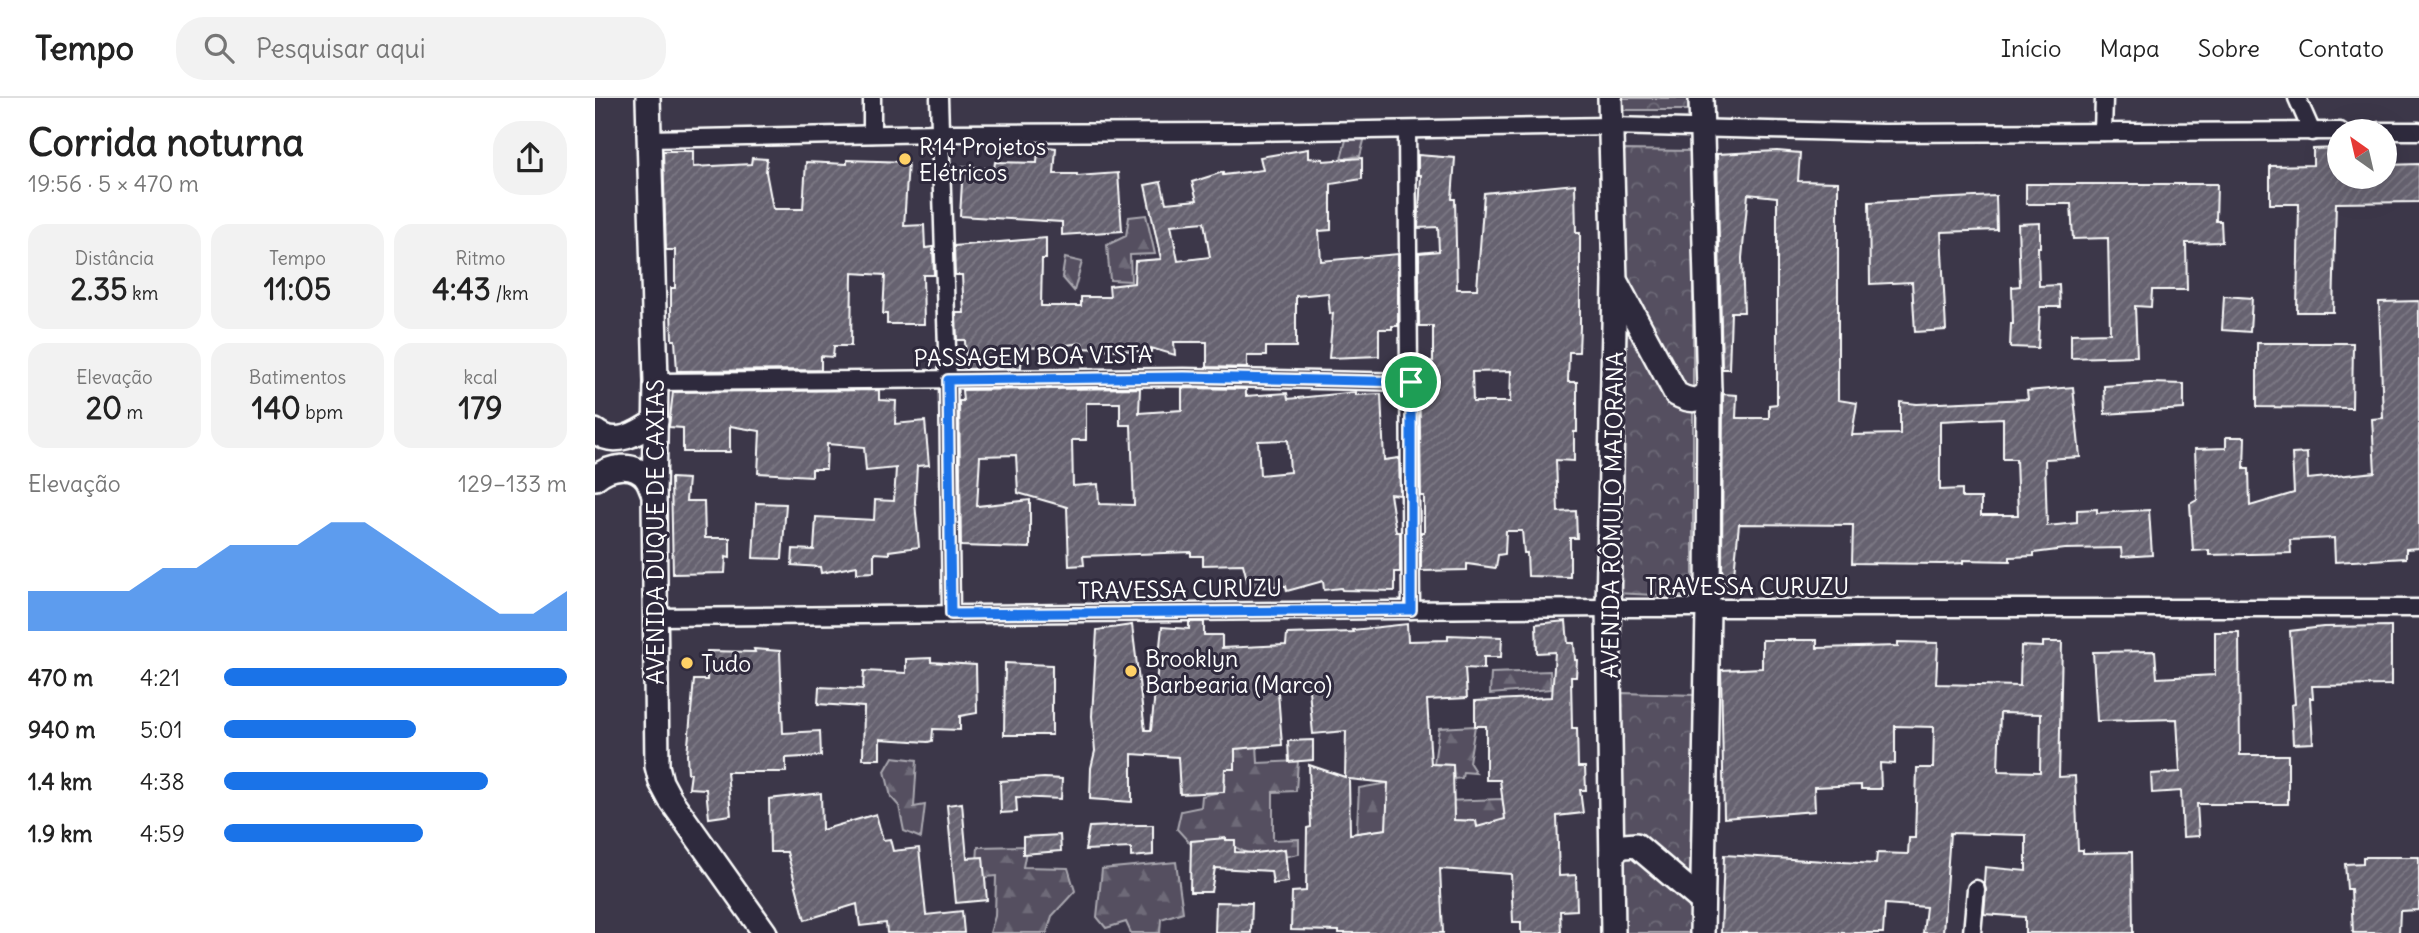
<!DOCTYPE html>
<html lang="pt">
<meta charset="utf-8">
<style>
:root{--surface:#fff;--page:#f2f2f2;--text:#222;--muted:#767676;--line:#e0e0e0;--accent:#1a73e8}
body{margin:0;font-family:Delius,sans-serif;background:var(--page);color:var(--text);height:100vh;display:flex;flex-direction:column;font-size:26px;white-space:nowrap}
*{box-sizing:border-box;margin:0}
p{font-size:23px;color:var(--muted)}
.icon{flex:none;width:38px;height:38px;fill:none;stroke:currentColor;stroke-width:2;stroke-linecap:round;stroke-linejoin:round}
.map{position:relative;flex:1;overflow:hidden}
.sheet{display:flex;flex-direction:column;background:var(--surface);width:595px}
.sheet>*{flex:none}
.needle{width:46px;rotate:326deg}
.buttons{position:absolute;left:1732px;top:21px;display:grid;gap:14px}
.buttons a{display:grid;place-items:center;width:70px;height:70px;border-radius:50%;background:var(--surface);box-shadow:0 7px 28px #0002;font-size:35px}
.pin{position:absolute;display:grid;place-items:center;width:60px;height:60px;color:#fff;margin:-30px;border:4px solid #fff;border-radius:50%;box-shadow:0 2px 7px #0007}
.round{display:grid;place-items:center;flex:none;width:74px;height:74px;border-radius:28px;background:var(--page)}
.head{display:flex;align-items:center;justify-content:space-between;height:119px;padding:0 28px}
h1{font-size:38px;font-weight:700;line-height:52px}
.stats{display:grid;grid-template-columns:repeat(3,1fr);gap:10px;height:119px;padding:7px 28px}
.stats div{display:grid;align-content:center;border-radius:18px;background:var(--page);text-align:center}
.stats b{font-size:30px;font-weight:700}
.stats small{font-size:19px;font-weight:400}
.stats p{font-size:19px}
.chart{height:196px;padding:14px 28px}
.chart p{display:flex;justify-content:space-between}
.chart svg{width:100%;height:126px;margin-top:7px;fill:var(--accent);opacity:.7}
ul{padding:0 28px;list-style:none;font-size:23px}
li{display:grid;grid-template-columns:112px 84px 1fr;align-items:center;height:52px}
li i{height:18px;border-radius:9px;background:var(--accent)}
header{display:flex;align-items:center;gap:42px;box-sizing:border-box;height:98px;padding:0 35px;background:var(--surface);border-bottom:2px solid var(--line)}
header strong{font-size:33px}
nav{display:flex;gap:38px;margin-inline-start:auto;font-size:24px}
.search{width:490px;height:63px;background:var(--page);display:flex;align-items:center;gap:18px;box-sizing:border-box;padding:0 24px;border-radius:28px;color:var(--muted);font-size:26px}
main{display:flex;flex:1;min-height:0}
.map>svg:first-child{display:block}
.forest{fill:url(#forest-firs);stroke:#aaa8b0;stroke-width:2}
.park{fill:url(#park-crowns);stroke:#aaa8b0;stroke-width:2}
.building{fill:url(#building-hatch);stroke:#fff;stroke-width:2;fill-rule:evenodd}
.lines{fill:none;stroke-linecap:round;stroke-linejoin:round}
.street-casing{stroke:#fff;stroke-width:21}
.secondary-casing{stroke:#fff;stroke-width:28}
.street{stroke:#2f2a3d;stroke-width:16}
.secondary{stroke:#2f2a3d;stroke-width:23}
.route-casing{stroke:#fff;stroke-width:14}
.route{stroke:#1a73e8;stroke-width:9}
.poi-dot{fill:#ffd166;stroke:#2f2a3d;stroke-width:2.5}
.labels{text-anchor:middle;dominant-baseline:central;stroke-width:6;stroke-linejoin:round;paint-order:stroke}
.poi-label{font-size:23px;fill:#fff;stroke:#2f2a3d;text-anchor:start}
.street-label{font-size:23px;fill:#fff;stroke:#2f2a3d}
</style>
<header>
<strong>Tempo</strong>
<div class="search"><svg class="icon" aria-label="search" viewBox="0 0 24 24"><circle cx="10" cy="10" r="6"/><path d="M15 15l6 6"/></svg>Pesquisar aqui</div>
<nav><a>Início</a><a>Mapa</a><a>Sobre</a><a>Contato</a></nav>
</header>
<main>
<section class="sheet">
<div class="head"><div><h1>Corrida noturna</h1><p>19:56 · 5 × 470 m</p></div><a class="round"><svg class="icon" aria-label="share" viewBox="0 0 24 24"><path d="M12 15V3M7 8l5-5 5 5M5 13v7h14v-7"/></svg></a></div>
<div class="stats">
<div><p>Distância</p><b>2.35<small> km</small></b></div>
<div><p>Tempo</p><b>11:05</b></div>
<div><p>Ritmo</p><b>4:43<small> /km</small></b></div>
</div>
<div class="stats">
<div><p>Elevação</p><b>20<small> m</small></b></div>
<div><p>Batimentos</p><b>140<small> bpm</small></b></div>
<div><p>kcal</p><b>179</b></div>
</div>
<div class="chart"><p><span>Elevação</span>129–133 m</p>
<svg viewBox="0 0 160 44" preserveAspectRatio="none"><path d="M0 44V30L10 30L20 30L30 30L40 22L50 22L60 14L70 14L80 14L90 6L100 6L110 14L120 22L130 30L140 38L150 38L160 30V44z"/></svg>
</div>
<ul>
<li><b>470 m</b>4:21<i style="width:100%"></i></li>
<li><b>940 m</b>5:01<i style="width:56%"></i></li>
<li><b>1.4 km</b>4:38<i style="width:77%"></i></li>
<li><b>1.9 km</b>4:59<i style="width:58%"></i></li>
</ul>
</section>
<div class="map">
<svg width="1824" height="835" viewBox="0 0 1824 835">
<defs>
<pattern id="forest-firs" width="22" height="20" patternUnits="userSpaceOnUse" patternTransform="scale(1.75)"><rect width="22" height="20" fill="#555060"/><path d="M5 1l3.5 6h-7zM16 11l3.5 6h-7z" fill="#6e6a78"/></pattern>
<pattern id="park-crowns" width="20" height="18" patternUnits="userSpaceOnUse" patternTransform="scale(1.75)"><rect width="20" height="18" fill="#555060"/><path d="M2 6a3 3 0 1 1 6 0M12 15a3 3 0 1 1 6 0" fill="none" stroke="#6e6a78"/></pattern>
<pattern id="building-hatch" width="6" height="6" patternUnits="userSpaceOnUse" patternTransform="scale(1.75)"><rect width="6" height="6" fill="#666270"/><path d="M-1 1l2-2M0 6l6-6M5 7l2-2" fill="none" stroke="#7d7a85"/></pattern>
</defs>
<rect width="100%" height="100%" fill="#3c3749"/>
<filter id="ink" filterUnits="userSpaceOnUse"><feTurbulence type="fractalNoise" baseFrequency=".0143" numOctaves="2"/><feDisplacementMap in="SourceGraphic" scale="14" xChannelSelector="R" yChannelSelector="G"/><feConvolveMatrix kernelMatrix="1 2 1 2 8 2 1 2 1" color-interpolation-filters="sRGB"/></filter>
<g filter="url(#ink)">
<g class="forest">
<polygon points="752,38 770,39 765,58 746,61"/>
<polygon points="551,117 560,156 535,157 536,183 515,182 512,147 531,138 534,119"/>
<polygon points="470,160 487,164 479,193 467,179"/>
<polygon points="955,573 956,591 895,596 896,575"/>
<polygon points="661,627 663,665 703,663 701,693 678,694 678,742 704,741 704,756 668,763 628,743 603,754 582,731 586,713 606,709 607,698 629,693 630,680 614,679"/>
<polygon points="880,628 874,664 881,675 868,674 867,680 859,681 858,667 839,666 844,630"/>
<polygon points="298,659 322,662 319,709 330,707 326,740 309,733 304,708 296,699 290,673"/>
<polygon points="793,685 797,749 761,748 764,690"/>
<polygon points="908,701 917,717 901,737 883,736 881,723 850,722 848,703"/>
<polygon points="432,748 428,769 473,770 480,793 457,818 452,835 395,835 400,818 401,778 381,780 383,749"/>
<polygon points="581,764 588,814 566,821 565,835 536,835 531,824 511,830 502,819 507,771"/>
</g>
<g class="park">
<rect x="1022" y="0" width="71" height="12"/>
<polygon points="1026,52 1098,53 1098,499 1020,495"/>
<polygon points="1026,595 1100,597 1096,835 1026,835"/>
</g>
<g class="building">
<polygon points="443,48 461,50 459,76 482,76 482,78 523,75 527,133 467,137 467,124 365,118 368,68 399,71 400,64 442,65"/>
<polygon points="1742,50 1742,67 1745,67 1745,79 1790,79 1790,67 1824,66 1824,104 1741,105 1738,214 1702,214 1704,106 1675,106 1675,68 1718,67 1718,51"/>
<path d="M713 51V60L728 61V63L767 60V81L736 86V132L724 133 726 163 803 156V228H797V231H784V258L734 260 738 215 735 216 733 195 701 198V249H671V258H652V270L612 269V244H579L580 257 556 250V254L487 250V245L457 249 427 250 426 270 371 271 370 242H362L361 215H369L367 177H360L359 148 451 140V161H447L446 208H486V199H515L514 188 539 185 540 163 566 161 550 87 566 84 571 105 602 102 597 84 628 74V77L668 72 665 59ZM609 124 615 159 583 163 576 127Z"/>
<polygon points="68,53 98,53 98,69 156,66 157,60 172,61 171,74 178,111 208,111 211,64 252,66 252,62 313,64 309,128 329,127 330,150 338,149 339,177 328,177 329,226 292,226 292,216 288,216 290,177 257,175 256,248 239,248 238,259 226,258 226,272 82,273 80,242 77,242 76,211 76,190 80,190 80,152 71,152"/>
<path d="M1182 53 1205 55 1203 83 1243 84V302L1262 305 1257 337 1305 336V304L1322 306 1433 301 1432 293 1478 289 1485 359 1450 361 1452 428 1482 425V412L1502 411V415L1554 412 1557 457 1527 459 1526 450 1470 451 1439 455V458L1415 459V463L1368 462V465L1347 466 1257 465 1258 427 1144 426 1138 486H1130L1127 471 1128 296 1142 297 1141 320H1174V307L1182 306V99L1153 96 1147 160 1149 214H1136L1134 271H1127L1122 56ZM1408 320V361H1421L1423 417H1386V400H1367V391L1345 392V323Z"/>
<path d="M823 57 860 60 857 101H860L862 191H882L889 95 980 86 981 135H985V229L984 254H974L973 284H982V334H979V363L961 362 963 414 981 413 982 440H975V479L933 478 932 455H929L927 433H911L910 456 903 457 901 470 872 466V472L826 473V434H829V398H826L824 268H829V264L838 263V228H824V155L844 153 843 129 823 130 826 77H823ZM916 273 915 304H878L877 274Z"/>
<polygon points="1431,86 1622,86 1621,123 1626,123 1627,144 1591,145 1592,192 1557,192 1556,209 1540,208 1542,258 1476,260 1476,236 1515,235 1513,140 1478,141 1476,106 1431,106"/>
<polygon points="1401,98 1402,132 1346,134 1351,232 1320,234 1317,184 1275,186 1274,104"/>
<polygon points="1445,125 1445,149 1443,149 1444,188 1464,187 1465,209 1445,209 1443,250 1415,249 1416,226 1418,226 1417,189 1425,188 1423,126"/>
<polygon points="1629,198 1657,200 1655,234 1627,232"/>
<polygon points="1824,203 1824,450 1811,451 1811,460 1740,464 1739,440 1695,442 1696,455 1614,457 1614,452 1598,453 1595,406 1602,402 1600,351 1631,350 1631,339 1650,339 1649,371 1654,371 1655,408 1699,395 1697,356 1712,355 1713,381 1780,374 1777,321 1788,320 1784,204"/>
<polygon points="1662,245 1758,245 1757,310 1662,309"/>
<polygon points="1555,285 1589,286 1589,311 1510,316 1509,288"/>
<path d="M545 290 544 315 587 312V290L651 291V298L692 295 693 301 761 294V297L786 296 789 362 804 360 805 397 795 396 801 434H805V474H800V493L747 492 746 490 729 492 728 483 692 493 691 488H673L655 493 648 466 608 467V458H596V454L488 458 489 467 474 468 472 409 423 395 421 357 385 358 382 408 435 402V450L366 448 364 303H368L367 292ZM491 305H525V327H536L539 407 504 406 503 386 478 388 477 342H491ZM693 342 695 374 665 377 663 343Z"/>
<polygon points="284,292 284,302 301,303 300,326 330,323 334,367 322,368 320,404 324,449 294,453 294,456 279,455 279,474 262,475 262,468 226,475 225,469 197,467 198,451 219,452 221,419 279,422 280,402 299,403 301,370 271,373 269,349 232,346 231,371 217,371 217,378 163,375 165,333 135,328 135,354 88,354 88,330 74,329 78,294"/>
<polygon points="76,380 93,381 91,403 109,403 110,440 135,440 135,460 131,459 130,475 78,476"/>
<polygon points="161,405 191,406 187,461 158,460"/>
<path d="M971 523 973 545H979L980 562H982L981 579H976L977 630H982L983 669H990L991 692H985L988 715 962 718 964 778 981 777 982 812 965 813 966 835H926V824H918L916 776 845 771 848 835H744V833L696 832 697 794 711 793 712 730 716 729 714 667 750 679 751 633 718 636 713 581H682L687 647 640 651V671H630L629 694 585 696 583 659 537 656V704L495 701 496 670 500 653 497 618 502 532 537 527 550 632H556L567 529 594 531V524H609V537H627V550L691 547 692 536 758 534 757 532 812 526 813 543 853 542V537L907 539 906 559H889V571L870 570 872 600 832 602 836 666 858 667 859 722 881 723 882 729 910 721 905 682H891V628H880V603L957 599 960 554 942 555 941 526ZM754 681 793 685 791 731 755 736Z"/>
<polygon points="1796,528 1796,587 1717,588 1718,600 1715,600 1718,645 1698,646 1696,607 1700,606 1695,533 1728,529"/>
<polygon points="1620,534 1644,534 1645,657 1693,657 1693,706 1602,706 1604,738 1588,739 1586,693 1557,695 1556,676 1585,674 1582,621 1502,623 1498,554 1560,553 1562,580 1620,577"/>
<path d="M1167 542H1222V550L1303 548V544L1343 545 1341 586 1425 588 1426 548 1448 549V544H1467L1464 679 1480 678 1483 752H1488V755L1537 754 1538 835H1430V819L1389 816 1391 792 1389 784 1390 769 1431 773V737L1355 735 1348 835H1328L1331 809 1290 806 1288 835H1126L1129 757 1281 766 1282 755 1313 756 1314 740H1320L1322 670H1338L1339 629 1300 628V666L1285 665 1286 691H1266V687L1219 689 1220 713 1129 720 1126 572 1167 570ZM1405 615 1446 616 1445 674 1403 673Z"/>
<polygon points="159,551 185,553 188,635 225,633 226,658 191,660 191,674 132,674 136,717 114,720 111,691 94,690 96,675 93,675 92,657 99,582 112,582 112,553 160,554"/>
<polygon points="336,560 336,564 381,567 382,615 365,618 365,632 338,631 337,643 333,644 285,641 285,661 268,661 269,609 223,606 224,589 268,591 269,573 311,575 311,561"/>
<polygon points="410,565 457,567 457,637 409,637"/>
<polygon points="718,642 718,662 694,664 693,643"/>
<polygon points="449,680 467,681 466,701 421,699 422,714 406,715 405,683"/>
<polygon points="226,695 227,732 281,716 288,742 295,741 298,753 324,750 331,817 367,813 369,835 292,835 291,825 265,828 262,806 210,822 192,754 175,754 174,701"/>
<polygon points="367,705 372,760 388,759 392,802 361,805 352,707"/>
<polygon points="542,727 558,727 558,757 536,759 536,750 490,752 494,729"/>
<polygon points="465,737 466,753 428,756 428,739"/>
<polygon points="631,740 631,742 640,742 640,754 661,755 690,751 693,784 678,786 676,773 620,770 616,794 595,794 596,743"/>
<polygon points="1768,759 1824,759 1824,812 1805,813 1804,835 1758,835 1756,791 1752,791 1750,766 1768,765"/>
<polygon points="621,804 657,805 656,835 620,835"/>
</g>
<g class="lines">
<defs>
<g id="street">
<polyline points="277,0 277,36"/>
<polyline points="344,0 353,282 356,516"/>
<polyline points="1702,0 1717,34"/>
<polyline points="812,33 816,512"/>
<polyline points="1784,33 1824,33"/>
<polyline points="1508,34 1509,0"/>
<polyline points="53,41 344,35 646,34 1016,28 1287,35 1745,33"/>
<polyline points="61,284 589,279 815,284"/>
<polyline points="60,519 1013,510 1824,510"/>
<polyline points="1377,835 1381,791"/>
</g>
<g id="secondary">
<polyline points="53,0 61,284 59,397 62,668 66,684 75,701 170,835"/>
<polyline points="1015,0 1020,183 1013,510 1018,835"/>
<polyline points="1106,0 1114,293 1113,512 1107,835"/>
<path d="M1022 186 1081 296C1094 303 1104 305 1114 293"/>
<path d="M0 333C20 350 43 335 61 323"/>
<path d="M0 380C14 368 40 363 52 381 55 385 57 392 59 397"/>
<polyline points="1017,754 1029,748 1041,747 1107,803"/>
</g>
</defs>
<use href="#street" class="street-casing"/>
<use href="#secondary" class="secondary-casing"/>
<use href="#street" class="street"/>
<use href="#secondary" class="secondary"/>
</g>
</g>
<g class="lines" filter="url(#ink)">
<defs>
<polygon id="route" points="589,279 816,284 816,512 356,516 353,282"/>
</defs>
<use href="#route" class="route-casing"/>
<use href="#route" class="route"/>
</g>
<g class="poi-dot">
<circle cx="310" cy="61" r="7"/>
<circle cx="92" cy="565" r="7"/>
<circle cx="536" cy="573" r="7"/>
</g>
<g class="labels">
<g class="poi-label">
<text x="324" y="48">R14 Projetos<tspan x="324" dy="26">Elétricos</tspan></text>
<text x="550" y="560">Brooklyn<tspan x="550" dy="26">Barbearia (Marco)</tspan></text>
<text x="106" y="565">Tudo</text>
</g>
<g class="street-label">
<text transform="translate(438 258) rotate(-1)">PASSAGEM BOA VISTA</text>
<text transform="translate(1017 417) rotate(-89)">AVENIDA RÔMULO MAIORANA</text>
<text transform="translate(60 434) rotate(-90)">AVENIDA DUQUE DE CAXIAS</text>
<text x="1152" y="488">TRAVESSA CURUZU</text>
<text transform="translate(585 491) rotate(-1)">TRAVESSA CURUZU</text>
</g>
</g>
</svg>
<div class="buttons">
<a><svg class="needle" viewBox="-14 -14 28 28"><path d="M0-13l5 13h-10z" fill="#e53935"/><path d="M0 13l5-13h-10z" fill="#767676"/></svg></a>
</div>
<div class="pin" style="left:816px;top:284px;background:#1e9e55"><svg class="icon" aria-label="arrive" viewBox="0 0 24 24"><path d="M6 21V4h12l-3 4 3 4H6"/></svg></div>
</div>
</main>
